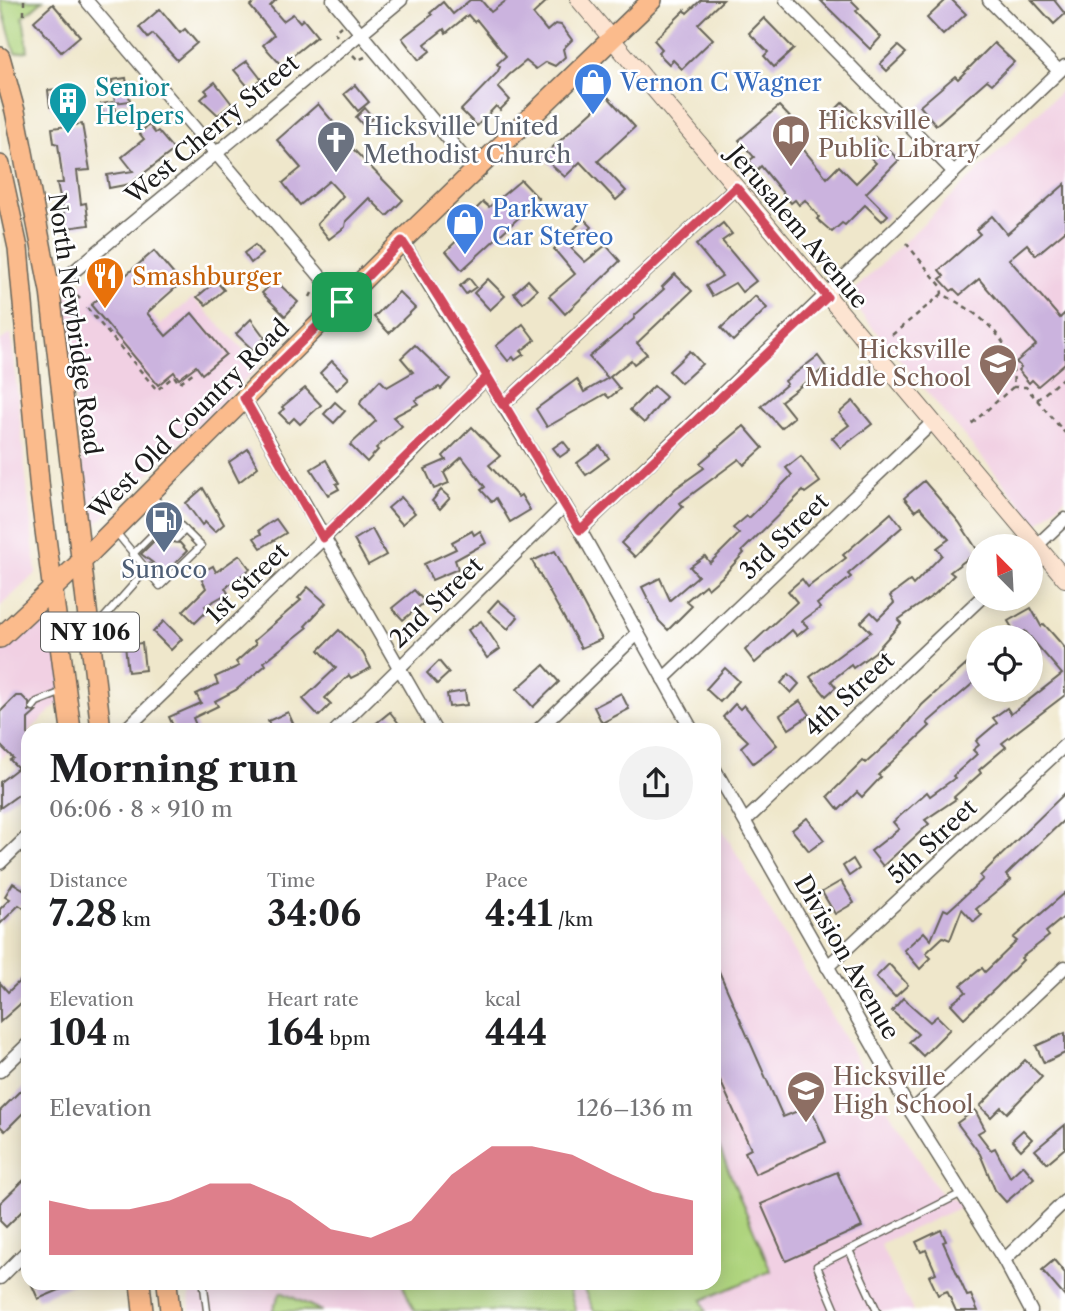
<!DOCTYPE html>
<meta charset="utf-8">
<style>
:root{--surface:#fff;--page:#f2f2f2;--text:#202124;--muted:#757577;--accent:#d1495b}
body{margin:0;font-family:"Libre Caslon Text",serif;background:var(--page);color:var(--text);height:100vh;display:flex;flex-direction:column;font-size:26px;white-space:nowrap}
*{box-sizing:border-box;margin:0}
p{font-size:23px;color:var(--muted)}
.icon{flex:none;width:38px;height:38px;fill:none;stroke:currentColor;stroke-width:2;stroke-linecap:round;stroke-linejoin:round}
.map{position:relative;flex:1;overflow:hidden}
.drawer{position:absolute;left:21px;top:723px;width:700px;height:567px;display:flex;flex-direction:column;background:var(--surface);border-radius:21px;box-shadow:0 4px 18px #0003}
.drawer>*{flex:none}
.needle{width:46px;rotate:336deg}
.controls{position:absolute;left:966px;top:534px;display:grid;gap:14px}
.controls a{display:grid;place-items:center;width:77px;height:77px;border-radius:50%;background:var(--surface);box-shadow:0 4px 18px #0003;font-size:35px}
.pin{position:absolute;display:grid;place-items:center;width:60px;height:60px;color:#fff;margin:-30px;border-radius:14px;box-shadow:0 4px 10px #0006}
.round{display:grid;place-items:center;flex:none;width:74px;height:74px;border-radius:37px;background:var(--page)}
.summary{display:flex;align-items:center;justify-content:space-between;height:119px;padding:0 28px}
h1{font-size:38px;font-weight:800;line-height:52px}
.figures{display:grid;grid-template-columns:repeat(3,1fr);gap:10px;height:119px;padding:7px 28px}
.figures div{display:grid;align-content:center}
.figures b{font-size:35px;font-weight:800}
.figures small{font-size:19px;font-weight:400}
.figures p{font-size:19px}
.chart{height:196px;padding:14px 28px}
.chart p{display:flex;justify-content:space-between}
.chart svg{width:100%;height:126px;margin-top:7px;fill:var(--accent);opacity:.7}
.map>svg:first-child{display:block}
.built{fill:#f1d0e3}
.green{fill:#afd47e;stroke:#66784d;stroke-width:2}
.building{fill:#cbb3de}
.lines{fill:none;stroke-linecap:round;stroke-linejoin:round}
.service-casing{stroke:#666359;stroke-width:9}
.minor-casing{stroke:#666359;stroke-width:15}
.secondary-casing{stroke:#666359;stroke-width:18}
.primary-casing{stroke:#666359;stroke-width:22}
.path{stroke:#666359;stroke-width:2.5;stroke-dasharray:5 5;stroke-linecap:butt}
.service{stroke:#fff;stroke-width:6}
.minor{stroke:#fff;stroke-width:12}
.secondary{stroke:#fde4d1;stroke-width:16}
.primary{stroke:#fbbb8c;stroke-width:19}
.route-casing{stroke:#fff;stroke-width:14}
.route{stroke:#d1495b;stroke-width:9}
.labels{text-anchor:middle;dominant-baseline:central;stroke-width:5;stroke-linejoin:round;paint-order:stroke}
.shield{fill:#fff;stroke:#606060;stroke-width:2}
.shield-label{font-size:23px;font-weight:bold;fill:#1c1c1c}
.shop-label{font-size:24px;fill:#366cbe;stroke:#fff;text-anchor:start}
.culture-label{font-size:24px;fill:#0d838f;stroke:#fff;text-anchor:start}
.education-label{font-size:24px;fill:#785e54;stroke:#fff;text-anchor:start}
.worship-label{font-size:24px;fill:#5b616d;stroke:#fff;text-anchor:start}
.street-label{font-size:24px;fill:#1c1c1c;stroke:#fff}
.food-label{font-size:24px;fill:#c56008;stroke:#fff;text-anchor:start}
.service-label{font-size:24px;fill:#4e5e75;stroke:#fff}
</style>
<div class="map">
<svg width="1065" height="1311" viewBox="0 0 1065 1311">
<rect width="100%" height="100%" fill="#fff"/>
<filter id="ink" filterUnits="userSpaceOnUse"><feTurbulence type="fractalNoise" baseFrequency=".0143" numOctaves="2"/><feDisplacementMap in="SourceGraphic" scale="14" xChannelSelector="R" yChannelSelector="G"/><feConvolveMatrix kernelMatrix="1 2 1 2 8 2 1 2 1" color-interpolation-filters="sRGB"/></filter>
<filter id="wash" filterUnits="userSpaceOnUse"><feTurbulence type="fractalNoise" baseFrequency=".00686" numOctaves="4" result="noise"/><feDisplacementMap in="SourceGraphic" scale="28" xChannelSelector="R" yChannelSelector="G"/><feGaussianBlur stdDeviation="1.57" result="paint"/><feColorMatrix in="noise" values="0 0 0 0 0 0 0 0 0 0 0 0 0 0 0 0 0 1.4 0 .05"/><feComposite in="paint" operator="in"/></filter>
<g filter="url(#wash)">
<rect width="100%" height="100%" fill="#efe7cb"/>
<g class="built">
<polygon points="1065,87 1065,498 1038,524 847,297"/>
<polygon points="108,261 160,325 193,298 260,366 89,531 63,298"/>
<polygon points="11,333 36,573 0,607 0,341"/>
<polygon points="52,590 67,695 0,759 0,638"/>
<polygon points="714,815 855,1056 940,1193 965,1205 880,1244 913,1311 190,1311 189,1283 714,1283"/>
</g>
<g class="green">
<polygon points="0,0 43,0 23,17 28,51 15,53"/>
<polygon points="714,1136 771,1271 702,1300 706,1311 594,1311 581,1283 714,1283"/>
<polygon points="402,1283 567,1283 576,1311 414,1311"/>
<polygon points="281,1292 322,1311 272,1311"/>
</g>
<g id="blocks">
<g class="building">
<polygon points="257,0 276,0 270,6 283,21 293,14 300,22 303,19 317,36 281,65 263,45 274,35 250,6"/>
<polygon points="470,0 481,0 491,12 507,0 548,0 533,14 547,31 555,24 561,25 572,40 563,49 565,57 555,66 546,62 536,69 526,61 509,75 498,87 510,100 500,110 496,106 477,126 461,110 497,73 500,67 497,64 506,56 477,20 474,22 468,15 446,33 444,29 425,44 430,51 419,60 402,38 432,15 430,13 443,2 453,14"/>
<polygon points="701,0 723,0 698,24 713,39 682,69 673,60 669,64 658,53 662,49 654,40 685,10 687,13"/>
<polygon points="820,0 851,0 859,8 856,11 881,37 870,49"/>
<polygon points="946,0 952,0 966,14 943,35 927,18"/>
<polygon points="1032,0 1054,0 1065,14 1054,24"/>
<polygon points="53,4 80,36 61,52 34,21"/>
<polygon points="160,9 180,33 185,29 197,43 177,60 153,34 148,38 139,27"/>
<polygon points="764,18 794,49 774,67 764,56 768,52 749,33"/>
<polygon points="994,43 1014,62 992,84 987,80 936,125 920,106 955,76 958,79"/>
<polygon points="898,46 906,53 887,71 880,64"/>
<polygon points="247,61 261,79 249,88 234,70"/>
<polygon points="126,78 130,101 115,103 112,80"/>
<polygon points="215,82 232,104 218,115 201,99 208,93 205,90"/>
<polygon points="355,85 369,102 358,111 344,94"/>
<polygon points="73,87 75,104 50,107 48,90"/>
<polygon points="608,97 635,127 598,161 626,191 616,200 580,162 565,177 542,157"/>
<polygon points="114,102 116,111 103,114 101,104"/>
<polygon points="843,102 857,116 842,130 829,116"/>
<polygon points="318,104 334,123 331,126 333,129 319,141 333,158 348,144 403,200 387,216 369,198 346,221 345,227 329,239 317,224 343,196 329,181 300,205 283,183 301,168 277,140"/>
<polygon points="779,106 803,131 794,138 827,178 839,166 856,183 876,163 863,150 875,137 899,160 866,193 888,215 882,221 865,205 845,225 842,223 832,232 817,219 819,217 805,200 799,205 795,200 791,203 761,166 757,170 749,161 754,157 739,140"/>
<polygon points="365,108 373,118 364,126 356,117"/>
<polygon points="82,124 90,170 77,171 81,204 86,203 89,225 67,228 57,183 63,183 58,144 54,143 52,128"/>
<polygon points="149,125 155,133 158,131 174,150 130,184 109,188 107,175 133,171 122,157 144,139 139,133"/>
<polygon points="521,180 539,199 462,270 446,251 472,226 465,220 483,202 489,207"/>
<polygon points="1065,184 1065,231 1036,255 1027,244 1009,259 1060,318 1065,313 1065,363 1038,386 1032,380 1029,383 1018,370 1021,367 1016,362 1036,345 979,279 960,295 954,289 951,291 940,279 944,276 939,270 980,234 976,230 992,216 1007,234"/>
<polygon points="584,219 592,227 571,248 585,262 606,245 620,261 565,314 549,296 575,274 554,249"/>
<polygon points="723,223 732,234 722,241 756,281 742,292 735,283 712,296 706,286 722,276 696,245"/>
<polygon points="255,245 262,254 251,263 244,253"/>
<polygon points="154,251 181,283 147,313 166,336 192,313 226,354 202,374 196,366 179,379 174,372 158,385 91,305"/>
<polygon points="675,274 692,291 637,343 647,354 634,364 631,360 610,377 620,389 609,398 605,394 547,427 536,409 577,379 584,392 608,378 589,357 635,318 634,316 664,289 662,287"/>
<polygon points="469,278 476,287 466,294 460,286"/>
<polygon points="488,279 505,296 490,310 474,293"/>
<polygon points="275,280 298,302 285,316 262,293"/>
<polygon points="528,280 537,290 523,303 514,293"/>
<polygon points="216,281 224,290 206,305 197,297"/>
<polygon points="399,292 415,308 389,333 374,317"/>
<polygon points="755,296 767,308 733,341 721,328"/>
<polygon points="251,319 265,338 253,350 236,334"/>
<polygon points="523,324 535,340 521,351 524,354 515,360 513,357 508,361 496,346"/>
<polygon points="415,345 450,379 441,389 439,387 415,400 418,404 393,417 402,426 376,448 378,450 367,462 350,445 376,421 360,404 361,400 380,380 387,387 413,372 401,358"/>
<polygon points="690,351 702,364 681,383 669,371"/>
<polygon points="818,356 826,367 781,401 794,417 781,428 761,406 787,384 785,381"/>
<polygon points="332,361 349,378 337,390 320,373"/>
<polygon points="654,386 666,397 644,423 630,410"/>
<polygon points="305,388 321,405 300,424 294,418 289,423 279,413 284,409 282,407"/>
<polygon points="853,401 872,424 841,448 832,438 849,425 839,413"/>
<polygon points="335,402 345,411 334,423 324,414"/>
<polygon points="744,426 763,448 744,465 739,459 680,503 683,507 635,557 621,543 676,488 704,468 700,463"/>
<polygon points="472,427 500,456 489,465 518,497 521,495 530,510 510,522 496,498 492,502 481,490 485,487 462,457 444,473 449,483 434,489 425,469 446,460 443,456"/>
<polygon points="563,441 570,450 560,457 553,448"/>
<polygon points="600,446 609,458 586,475 577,463"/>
<polygon points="248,449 258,467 239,482 229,462"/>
<polygon points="801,456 820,482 805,493 803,491 742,551 744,553 722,577 708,589 705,585 686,601 692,606 668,630 659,621 642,587 660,578 670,600 698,576 690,567 705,556 710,563 739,534 733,528 747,516 749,518 792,475 786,468"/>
<polygon points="326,460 339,483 336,484 339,489 328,495 311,469"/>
<polygon points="924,481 959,522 978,551 950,572 954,575 935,594 898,620 901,623 875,652 853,668 851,665 831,681 836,687 826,696 810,677 871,632 861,622 871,612 878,619 894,603 890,596 910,581 913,585 942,555 937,548 949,539 920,507 915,511 904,498"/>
<polygon points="203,488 224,524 215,532 205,522 202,525 186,503"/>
<polygon points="441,490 450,498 440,509 432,501"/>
<polygon points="401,497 415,513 402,524 388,508"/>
<polygon points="891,513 902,527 848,574 851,577 817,604 820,608 802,621 808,627 797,636 792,630 755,663 745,650 797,602 788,591 802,579 808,587 846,558 843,555"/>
<polygon points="276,519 286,533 261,548 254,538 261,534 259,530"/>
<polygon points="166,529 172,535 172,542 180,543 187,551 160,578 153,563 141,554"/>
<polygon points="372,529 386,555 368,565 354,540"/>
<polygon points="472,531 474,535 480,531 486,543 455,560 458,569 432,580 424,564 456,549 452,542"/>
<polygon points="555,551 602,639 581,648 532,561"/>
<polygon points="240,555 250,569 225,588 228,593 205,606 208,610 195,623 183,611 206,588 199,574 213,566 216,572"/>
<polygon points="308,587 326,603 305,626 307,628 264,662 266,665 236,690 215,701 218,706 193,718 198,730 175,730 169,717 201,703 196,694 218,684 215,677 239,666 236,662 256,644 254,641 301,600 298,598"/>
<polygon points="414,590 425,602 403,620 392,608"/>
<polygon points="498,600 518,617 508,629 488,611"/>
<polygon points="1031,608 1041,626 1044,624 1065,648 1065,695 1002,743 1006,747 979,770 981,773 954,797 956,799 925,820 929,824 883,866 871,851 899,829 893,822 927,792 930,796 955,778 953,776 977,754 973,750 979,745 976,741 997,723 993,718 1007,708 1011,714 1062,674 1025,631 1017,636 1008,621"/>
<polygon points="164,621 182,639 171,650 153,632"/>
<polygon points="481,621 500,649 487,658 468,630"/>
<polygon points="339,630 363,653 371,668 351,678 349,675 325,698 331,704 319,716 303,699 336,668 319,650"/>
<polygon points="142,643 145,670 128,672 125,645"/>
<polygon points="978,654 978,679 927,723 930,726 878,775 881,777 862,797 857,792 839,810 828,796 863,761 866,763 899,733 922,705"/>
<polygon points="439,661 449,673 437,684 427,673"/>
<polygon points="544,665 559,682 533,707 517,689"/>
<polygon points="725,668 739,681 720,702 706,689"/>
<polygon points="789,674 799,684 791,693 781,683"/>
<polygon points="465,691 467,705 449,707 447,694"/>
<polygon points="621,693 629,709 602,723 594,707"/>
<polygon points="16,696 22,696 29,703 29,711 36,712 28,719 28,788 0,808 0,782 18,768 10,760 13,758 0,745 0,712"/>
<polygon points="800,701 810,715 789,729 780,715"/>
<polygon points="735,704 740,709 744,705 777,745 753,763 741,747 748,741 723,717"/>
<polygon points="288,712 296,730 272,730 268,721"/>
<polygon points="390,712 400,725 394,730 368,730"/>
<polygon points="1065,793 1065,819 1012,869 1006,875 1011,880 976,909 982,915 974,922 962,909 950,940 943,937 926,953 931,958 920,969 904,950 924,932 931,940 944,909 948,911 983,879 980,876"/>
<polygon points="807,818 824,840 809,851 792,830"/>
<polygon points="853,859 859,869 849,876 843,866"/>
<polygon points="841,881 854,903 835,914 822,892"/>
<polygon points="13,883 28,892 28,911 19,905 0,924 0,909 10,899 5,896"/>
<polygon points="1065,893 1065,916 1046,932 1049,936 1021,958 1023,960 997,987 964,1018 951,1004 966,992 961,985 982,968 985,972 1017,941 1013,938"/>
<polygon points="714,960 783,1117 810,1106 826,1142 755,1174 745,1152 751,1149 720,1080 714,1083"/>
<polygon points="889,964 908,985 895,997 876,977"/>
<polygon points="28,973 28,997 0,1022 0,983 8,992"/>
<polygon points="903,998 930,1022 937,1016 950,1029 923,1056 909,1042 918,1034 892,1011"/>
<polygon points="1065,1033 1065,1053 1044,1063 1036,1046"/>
<polygon points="1025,1060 1042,1077 1007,1113 1001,1107 991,1117 980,1106"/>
<polygon points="28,1083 28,1108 5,1131 0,1126 0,1111"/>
<polygon points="975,1110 985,1129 978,1133 991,1150 995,1148 1010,1177 1023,1165 1034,1178 1006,1202 995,1190 980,1154 957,1123"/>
<polygon points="1065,1125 1065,1148 1047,1163 1035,1150"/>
<polygon points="1023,1130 1032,1139 1021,1150 1012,1140"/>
<polygon points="837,1172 862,1227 786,1261 761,1204"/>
<polygon points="28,1176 28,1205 6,1227 0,1221 0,1203"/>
<polygon points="941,1230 946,1241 943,1242 967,1296 971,1295 978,1311 956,1311 947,1291 938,1295 929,1276 936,1273 926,1250 921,1252 916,1242"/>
<polygon points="1054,1260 1065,1273 1065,1297 1042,1270"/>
<polygon points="31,1283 76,1283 38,1299"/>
</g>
</g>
</g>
<g filter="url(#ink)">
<use href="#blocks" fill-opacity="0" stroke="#666359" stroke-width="2"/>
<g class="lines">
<defs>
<g id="service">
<polyline points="151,495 171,516"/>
<polyline points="115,531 160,586 201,546 171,516 132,555"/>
<polyline points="176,539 185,530"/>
<polyline points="94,629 149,567"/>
<polyline points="33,707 37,702 65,691"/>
<polyline points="849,1250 877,1311"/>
<polyline points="204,1287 207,1311"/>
<polyline points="836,1311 817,1266 962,1193"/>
</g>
<g id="minor">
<polyline points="86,0 342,302"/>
<polyline points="333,0 475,171"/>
<polyline points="786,0 954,172"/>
<polyline points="989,0 1059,71"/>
<polyline points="402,241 580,530 692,730"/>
<polyline points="50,291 401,0"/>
<polyline points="244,398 435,730"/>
<polyline points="503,405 736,187"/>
<polyline points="580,530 1065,66"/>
<polyline points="1031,551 1065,519"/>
<polyline points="663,679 933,422"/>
<polyline points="125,730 414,451 486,378"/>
<polyline points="336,730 565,505"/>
<polyline points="538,730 636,635"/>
<polyline points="714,768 911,1112 1004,1260 1031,1311"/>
<polyline points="746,820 981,598"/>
<polyline points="0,863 28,836"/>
<polyline points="827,967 1065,745"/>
<polyline points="0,1071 28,1044"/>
<polyline points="911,1112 1065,967"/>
<polyline points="1004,1260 1065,1201"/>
<polyline points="0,1278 28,1250"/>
</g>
<polyline id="secondary" points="579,0 1065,579"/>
<g id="primary">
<polyline points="0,57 15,111 50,291 101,730"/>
<polyline points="0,165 18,248 40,492 71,730"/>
<polyline points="0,638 82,561 402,241 652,0"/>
<polyline points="140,1283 143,1311"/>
<polyline points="167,1283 170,1311"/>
</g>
</defs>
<use href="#service" class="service-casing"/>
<use href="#minor" class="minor-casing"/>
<use href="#secondary" class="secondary-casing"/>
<use href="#primary" class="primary-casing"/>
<g class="path">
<polyline points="24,0 24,17"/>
<polyline points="337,36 334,32 341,26"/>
<polyline points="353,55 358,60 365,57"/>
<polyline points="906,243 941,286 942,294"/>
<polyline points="62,255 62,248"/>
<polyline points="108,269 110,267"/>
<polyline points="96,280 98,278"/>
<polyline points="77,296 80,299"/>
<polyline points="310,297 312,293"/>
<polyline points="87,308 157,390 174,376 179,383 194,372"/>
<path d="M892 335 942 294C978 312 1019 341 1013 387L969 426"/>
<polyline points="1013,387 1026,387 1065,433"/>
<polyline points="209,399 211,397"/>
<polyline points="1037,400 1065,376"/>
<polyline points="191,415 195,413"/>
<polyline points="94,495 94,501"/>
</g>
<use href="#service" class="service"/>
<use href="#minor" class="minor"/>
<use href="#secondary" class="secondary"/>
<use href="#primary" class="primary"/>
</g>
</g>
<g class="lines" filter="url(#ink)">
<defs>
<path id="route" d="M342 302 402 241C465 335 521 434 580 530L827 297 736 187 503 405 486 378 323 538 244 398 342 302"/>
</defs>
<use href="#route" class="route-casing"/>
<use href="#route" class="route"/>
</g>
<defs>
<symbol id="shop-pin" viewBox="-11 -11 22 30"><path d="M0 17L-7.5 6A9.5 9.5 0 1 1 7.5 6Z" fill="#3f7fe0" stroke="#fff"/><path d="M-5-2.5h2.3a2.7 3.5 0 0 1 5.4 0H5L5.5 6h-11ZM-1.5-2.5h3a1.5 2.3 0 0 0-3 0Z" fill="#fff"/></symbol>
<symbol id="building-pin" viewBox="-11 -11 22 30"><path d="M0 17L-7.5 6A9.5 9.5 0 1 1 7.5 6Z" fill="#0f9aa8" stroke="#fff"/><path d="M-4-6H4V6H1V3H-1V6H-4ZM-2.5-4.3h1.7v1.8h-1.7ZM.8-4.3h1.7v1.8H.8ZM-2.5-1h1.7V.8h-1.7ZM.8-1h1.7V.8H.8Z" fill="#fff"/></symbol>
<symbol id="library-pin" viewBox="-11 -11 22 30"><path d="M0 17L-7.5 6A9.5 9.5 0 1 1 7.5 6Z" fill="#8d6e63" stroke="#fff"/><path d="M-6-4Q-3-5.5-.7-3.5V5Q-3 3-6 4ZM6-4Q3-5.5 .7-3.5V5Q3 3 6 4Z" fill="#fff"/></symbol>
<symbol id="church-pin" viewBox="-11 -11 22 30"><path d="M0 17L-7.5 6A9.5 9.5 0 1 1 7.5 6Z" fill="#6b7280" stroke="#fff"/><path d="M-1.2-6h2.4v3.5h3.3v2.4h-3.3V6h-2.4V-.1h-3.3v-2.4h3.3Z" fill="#fff"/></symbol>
<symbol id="restaurant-pin" viewBox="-11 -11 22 30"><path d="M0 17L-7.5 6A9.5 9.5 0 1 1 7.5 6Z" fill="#e8710a" stroke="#fff"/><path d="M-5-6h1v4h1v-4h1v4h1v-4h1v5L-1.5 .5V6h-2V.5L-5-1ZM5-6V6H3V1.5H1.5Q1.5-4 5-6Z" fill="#fff"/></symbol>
<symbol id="school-pin" viewBox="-11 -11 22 30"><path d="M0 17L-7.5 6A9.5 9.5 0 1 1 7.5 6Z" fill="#8d6e63" stroke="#fff"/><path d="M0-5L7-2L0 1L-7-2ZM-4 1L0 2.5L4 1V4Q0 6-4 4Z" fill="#fff"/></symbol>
<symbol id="fuel-pin" viewBox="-11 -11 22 30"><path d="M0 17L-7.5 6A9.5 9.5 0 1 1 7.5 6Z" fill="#5c6f8a" stroke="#fff"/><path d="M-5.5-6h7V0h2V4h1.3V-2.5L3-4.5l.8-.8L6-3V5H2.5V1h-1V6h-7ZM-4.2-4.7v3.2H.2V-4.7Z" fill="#fff"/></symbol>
</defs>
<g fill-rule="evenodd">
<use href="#shop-pin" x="571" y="60" width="44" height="60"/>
<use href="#building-pin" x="46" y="79" width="44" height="60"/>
<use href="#library-pin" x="769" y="112" width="44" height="60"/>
<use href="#church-pin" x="314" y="118" width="44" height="60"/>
<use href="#shop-pin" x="443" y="200" width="44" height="60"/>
<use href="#restaurant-pin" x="83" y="254" width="44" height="60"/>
<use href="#school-pin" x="976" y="341" width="44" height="60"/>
<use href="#fuel-pin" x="142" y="498" width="44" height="60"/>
<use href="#school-pin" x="784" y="1068" width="44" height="60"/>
</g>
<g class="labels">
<rect class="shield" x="41" y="612.5" width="98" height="39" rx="5"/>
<g class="shield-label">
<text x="90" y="632">NY 106</text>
</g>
<g class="shop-label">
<text x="620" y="82">Vernon C Wagner</text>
<text x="492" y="208">Parkway<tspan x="492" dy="28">Car Stereo</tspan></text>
</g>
<g class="culture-label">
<text x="95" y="87">Senior<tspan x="95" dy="28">Helpers</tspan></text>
</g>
<g class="education-label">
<text x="818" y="120">Hicksville<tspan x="818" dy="28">Public Library</tspan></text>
<text x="971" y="349" text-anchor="end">Hicksville<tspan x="971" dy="28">Middle School</tspan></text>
<text x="833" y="1076">Hicksville<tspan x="833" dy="28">High School</tspan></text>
</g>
<g class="worship-label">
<text x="363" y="126">Hicksville United<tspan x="363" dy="28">Methodist Church</tspan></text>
</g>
<g class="street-label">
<text transform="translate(212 129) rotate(-40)">West Cherry Street</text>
<text transform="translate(798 227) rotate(50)">Jerusalem Avenue</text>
<text transform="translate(75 324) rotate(82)">North Newbridge Road</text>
<text transform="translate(189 419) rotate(-45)">West Old Country Road</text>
<text transform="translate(784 536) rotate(-44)">3rd Street</text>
<text transform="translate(247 583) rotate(-44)">1st Street</text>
<text transform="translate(436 602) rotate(-44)">2nd Street</text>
<text transform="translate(849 694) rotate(-43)">4th Street</text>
<text transform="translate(932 841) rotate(-43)">5th Street</text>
<text transform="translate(847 957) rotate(60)">Division Avenue</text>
</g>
<g class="food-label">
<text x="132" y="276">Smashburger</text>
</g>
<g class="service-label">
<text x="164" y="569">Sunoco</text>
</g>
</g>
</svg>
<div class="controls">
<a><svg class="needle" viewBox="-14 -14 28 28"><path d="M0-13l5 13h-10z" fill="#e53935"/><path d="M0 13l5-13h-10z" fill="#757577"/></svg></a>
<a><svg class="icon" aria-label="locate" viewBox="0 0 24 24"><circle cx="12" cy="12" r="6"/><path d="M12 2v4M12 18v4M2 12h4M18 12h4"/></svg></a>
</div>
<div class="pin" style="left:342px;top:302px;background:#1e9e55"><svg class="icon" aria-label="arrive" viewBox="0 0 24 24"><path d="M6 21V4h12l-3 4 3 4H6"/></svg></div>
<section class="drawer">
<div class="summary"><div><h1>Morning run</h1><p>06:06 · 8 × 910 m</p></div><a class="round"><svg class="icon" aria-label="share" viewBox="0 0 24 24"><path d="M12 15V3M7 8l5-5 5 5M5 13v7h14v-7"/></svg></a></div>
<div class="figures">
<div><p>Distance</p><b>7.28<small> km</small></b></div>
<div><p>Time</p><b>34:06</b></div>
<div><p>Pace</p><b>4:41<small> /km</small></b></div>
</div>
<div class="figures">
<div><p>Elevation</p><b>104<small> m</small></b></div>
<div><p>Heart rate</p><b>164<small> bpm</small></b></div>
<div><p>kcal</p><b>444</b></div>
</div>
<div class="chart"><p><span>Elevation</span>126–136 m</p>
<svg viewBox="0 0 160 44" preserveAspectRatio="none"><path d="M0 44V25L10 28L20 28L30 25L40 19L50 19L60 25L70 35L80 38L90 32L100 16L110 6L120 6L130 9L140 16L150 22L160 25V44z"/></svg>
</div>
</section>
</div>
